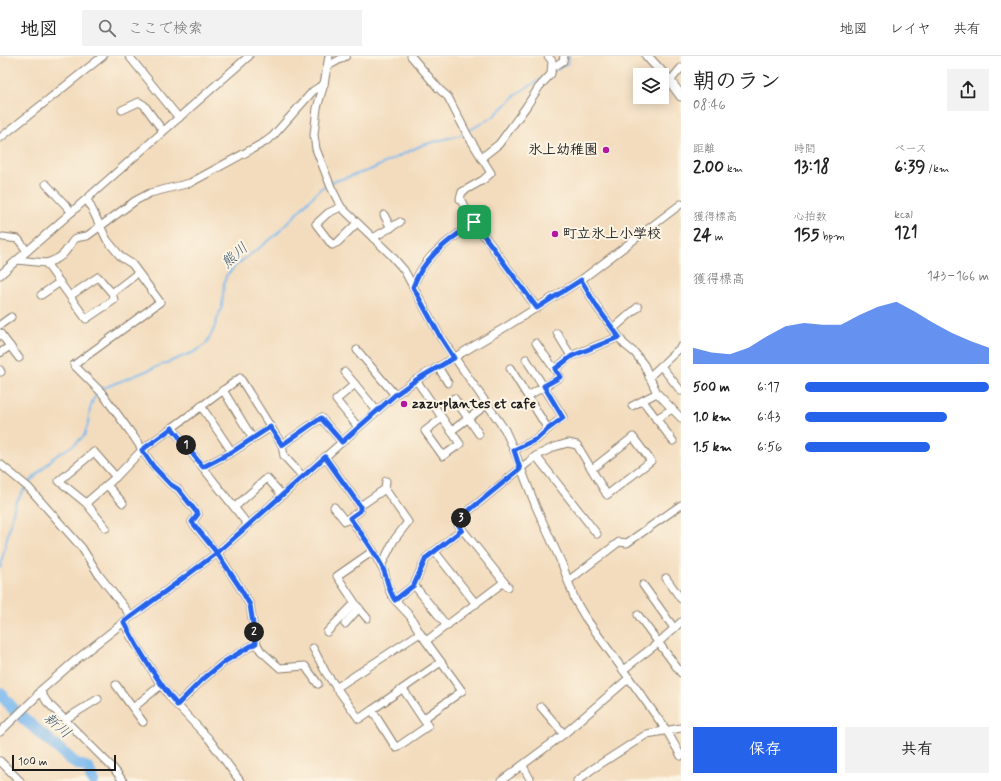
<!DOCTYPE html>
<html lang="ja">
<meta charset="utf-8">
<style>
:root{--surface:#fff;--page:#f2f2f2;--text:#222;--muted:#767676;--line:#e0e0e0;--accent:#2563eb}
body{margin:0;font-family:Mynerve,"Klee One",sans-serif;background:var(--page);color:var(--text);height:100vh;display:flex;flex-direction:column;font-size:15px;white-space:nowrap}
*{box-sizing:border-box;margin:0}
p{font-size:13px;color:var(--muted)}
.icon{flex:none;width:22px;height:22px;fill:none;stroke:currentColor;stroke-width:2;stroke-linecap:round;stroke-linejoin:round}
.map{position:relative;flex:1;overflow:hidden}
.drawer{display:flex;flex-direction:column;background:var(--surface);width:320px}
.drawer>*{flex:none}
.tools{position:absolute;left:633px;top:12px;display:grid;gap:8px}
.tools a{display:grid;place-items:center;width:36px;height:36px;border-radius:0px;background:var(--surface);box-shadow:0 2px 10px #0003;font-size:20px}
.scale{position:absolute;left:12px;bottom:10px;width:104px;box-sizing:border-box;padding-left:4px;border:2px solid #1c1c1c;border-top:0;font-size:11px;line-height:14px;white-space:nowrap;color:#1c1c1c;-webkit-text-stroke:3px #fcf5e5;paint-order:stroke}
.pin{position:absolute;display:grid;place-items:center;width:34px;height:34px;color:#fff;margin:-17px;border-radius:8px;box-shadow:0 2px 6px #0006}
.km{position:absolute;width:20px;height:20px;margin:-10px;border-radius:50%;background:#222;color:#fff;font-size:11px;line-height:20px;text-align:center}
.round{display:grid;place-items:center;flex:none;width:42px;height:42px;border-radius:0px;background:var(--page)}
.headline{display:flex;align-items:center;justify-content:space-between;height:68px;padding:0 12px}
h1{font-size:22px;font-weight:700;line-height:30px}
.stats{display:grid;grid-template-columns:repeat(3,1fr);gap:6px;height:68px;padding:4px 12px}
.stats div{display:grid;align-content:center}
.stats b{font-size:17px;font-weight:700}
.stats small{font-size:11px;font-weight:400}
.stats p{font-size:11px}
.chart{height:112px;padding:8px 12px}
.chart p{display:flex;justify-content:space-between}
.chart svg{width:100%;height:72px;margin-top:4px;fill:var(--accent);opacity:.7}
.action{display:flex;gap:8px;margin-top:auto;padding:8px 12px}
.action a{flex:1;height:46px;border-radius:0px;background:var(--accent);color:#fff;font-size:16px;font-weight:700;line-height:46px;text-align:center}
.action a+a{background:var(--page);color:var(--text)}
ul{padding:0 12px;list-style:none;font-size:13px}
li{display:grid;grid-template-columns:64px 48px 1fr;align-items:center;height:30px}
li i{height:10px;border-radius:5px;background:var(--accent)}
header{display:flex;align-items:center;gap:24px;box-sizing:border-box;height:56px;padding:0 20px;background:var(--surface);border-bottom:1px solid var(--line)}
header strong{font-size:19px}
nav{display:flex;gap:22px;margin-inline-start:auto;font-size:14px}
.search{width:280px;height:36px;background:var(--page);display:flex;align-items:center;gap:10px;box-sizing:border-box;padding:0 14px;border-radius:0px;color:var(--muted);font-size:15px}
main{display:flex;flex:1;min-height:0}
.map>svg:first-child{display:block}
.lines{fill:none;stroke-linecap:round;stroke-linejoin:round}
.stream{stroke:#7bb9ee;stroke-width:2}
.river{stroke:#7bb9ee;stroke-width:12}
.minor-casing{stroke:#887c6c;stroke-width:9}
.major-casing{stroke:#887c6c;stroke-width:11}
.minor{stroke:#fff;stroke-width:7}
.major{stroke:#fff;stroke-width:9}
.route-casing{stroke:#fff;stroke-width:8}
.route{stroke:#2563eb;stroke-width:5}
.poi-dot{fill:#b5179e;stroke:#fcf5e5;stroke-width:1.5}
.labels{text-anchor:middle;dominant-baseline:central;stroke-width:4;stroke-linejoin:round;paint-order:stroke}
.poi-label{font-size:14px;font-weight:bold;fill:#1c1c1c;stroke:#fcf5e5;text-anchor:start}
.water-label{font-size:15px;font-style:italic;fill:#425b70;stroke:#fcf5e5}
</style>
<header>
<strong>地図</strong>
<div class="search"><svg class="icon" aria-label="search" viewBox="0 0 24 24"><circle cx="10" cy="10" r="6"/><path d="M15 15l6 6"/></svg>ここで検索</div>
<nav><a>地図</a><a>レイヤ</a><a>共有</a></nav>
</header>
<main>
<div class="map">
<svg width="681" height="725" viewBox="0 0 681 725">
<rect width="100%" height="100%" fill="#fcf5e5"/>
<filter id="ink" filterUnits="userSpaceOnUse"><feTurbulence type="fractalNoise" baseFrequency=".025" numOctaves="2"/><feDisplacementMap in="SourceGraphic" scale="8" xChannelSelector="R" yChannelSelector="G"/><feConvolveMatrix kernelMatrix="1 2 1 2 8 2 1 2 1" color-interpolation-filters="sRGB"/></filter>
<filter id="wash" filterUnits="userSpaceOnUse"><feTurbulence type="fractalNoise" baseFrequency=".012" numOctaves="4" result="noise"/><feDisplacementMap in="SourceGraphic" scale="16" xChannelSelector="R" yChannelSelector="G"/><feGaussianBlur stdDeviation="0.9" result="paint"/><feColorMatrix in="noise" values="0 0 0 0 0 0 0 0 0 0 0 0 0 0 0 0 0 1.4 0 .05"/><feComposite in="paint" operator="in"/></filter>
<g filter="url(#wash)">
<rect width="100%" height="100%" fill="#f3dcbd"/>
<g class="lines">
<g class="stream">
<polyline points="552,16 568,7 569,0"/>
<polyline points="468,75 493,61 518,37 544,21"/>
<polyline points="332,126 370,114 422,89 464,78"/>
<polyline points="101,333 194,296 206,288 213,275 222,250 224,228 226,220 234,211 276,179 320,133 328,128"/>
<polyline points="28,428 54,401 75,388 84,380 88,368 90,353 93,344 98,336"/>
<polyline points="0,512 15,448 25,432"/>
</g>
<polyline class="river" points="0,637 14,654 75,707 88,712 93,725"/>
</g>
</g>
<g filter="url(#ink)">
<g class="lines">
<defs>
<g id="minor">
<polyline points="129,0 179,62"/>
<polyline points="329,0 324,28 317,52 314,79 316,93 331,131 341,151 391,199 404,214 441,282 505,374 514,394 536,451 562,508 575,544 585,561 667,675 681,700"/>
<polyline points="411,0 439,33 448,41 467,78 491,117 483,124 462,136 460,143 474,166 537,252"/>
<polyline points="328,10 346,0"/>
<polyline points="552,12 563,5 564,0"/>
<polyline points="670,25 681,12"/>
<polyline points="122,54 139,46 144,49 163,75"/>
<polyline points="0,82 103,0"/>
<polyline points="481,102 499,88 526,51 539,31 551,18 552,5 548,0"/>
<polyline points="46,128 72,156"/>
<polyline points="87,143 107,184 121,201 132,208 160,246 74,309 102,337 134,381 153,410 170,428 178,433 198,458 192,466 220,501 239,530 250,549 256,587 261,595 280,612 305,610 318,628"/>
<polyline points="341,151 328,157 316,168 332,189 338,186 357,167"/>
<polyline points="384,159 391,172"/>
<polyline points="3,181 18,183 27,195"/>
<polyline points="373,182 400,166"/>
<polyline points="17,204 46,207 86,263 114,244 112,237 134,220"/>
<path d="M46 207C53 205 61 202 65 196 75 184 70 182 87 180L135 145 150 137 190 127 265 86 273 80 313 35 324 28"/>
<polyline points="0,219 249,0"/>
<polyline points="581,224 597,251 624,288 635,297 644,309 657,337 681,362"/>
<path d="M413 231C424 199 449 185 474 166"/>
<polyline points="41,239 60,226"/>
<polyline points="70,240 98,221 112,237"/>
<polyline points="0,269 11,261"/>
<polyline points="614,272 638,251"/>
<polyline points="0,277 19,302"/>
<polyline points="557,277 571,300"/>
<polyline points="357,294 395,339"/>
<polyline points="0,297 10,290"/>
<polyline points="661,310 681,335"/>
<polyline points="438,311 448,327"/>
<polyline points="510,312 548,373"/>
<polyline points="555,313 571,300 619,281"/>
<polyline points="0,314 1,316"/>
<polyline points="345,316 377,355"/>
<polyline points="649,321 681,291"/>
<path d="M416 324C431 345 445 366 460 388L443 400 425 375 442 362"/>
<polyline points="355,328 336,344 358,371"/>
<polyline points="223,334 253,383"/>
<polyline points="528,340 560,321 536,287"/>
<polyline points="454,342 479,378"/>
<polyline points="643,345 673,385"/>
<polyline points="201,350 232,396"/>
<polyline points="632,350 657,337"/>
<polyline points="656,363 672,353"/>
<polyline points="172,372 248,469"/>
<polyline points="451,375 488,348"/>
<polyline points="282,389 321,362 342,386"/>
<polyline points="514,394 537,383 548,373 563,361 526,303"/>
<polyline points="536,400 597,478"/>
<polyline points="325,401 360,450"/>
<polyline points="0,408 29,432 82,492 99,519 131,560"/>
<polyline points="203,411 232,396 271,371"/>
<polyline points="107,429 123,447"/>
<polyline points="86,447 116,421 142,394 240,322 282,389 284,400 303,421"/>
<polyline points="235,451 267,422 282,439"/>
<polyline points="334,451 345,465 360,455 360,450 385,433 386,425"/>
<polyline points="106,472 86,447 59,425 94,396 116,421"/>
<polyline points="435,496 476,548"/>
<polyline points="381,510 394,484 408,466 385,433"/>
<polyline points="666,522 681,543"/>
<polyline points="568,525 619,486 627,487 681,449"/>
<polyline points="643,529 674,572"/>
<polyline points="508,531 458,468 461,461 536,400 554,391 568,387 577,389 607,439 651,405 633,381 592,413"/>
<polyline points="395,544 414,529"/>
<polyline points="356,549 367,562"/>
<polyline points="638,559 681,617"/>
<polyline points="124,566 130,579 161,629 177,649 209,683 240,725"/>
<polyline points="345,568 359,552"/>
<polyline points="447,570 414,529 426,502 462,474"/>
<polyline points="327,576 355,547 337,520 373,495"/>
<polyline points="426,585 504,526"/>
<polyline points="313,592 326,617 359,663 372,654 396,692 428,670 423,663 462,635 420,577 410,560 395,544 390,536 384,515 373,495 350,462"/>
<polyline points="623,614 658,587 681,566"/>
<polyline points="116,629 143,666"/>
<polyline points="336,632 420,577"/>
<polyline points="403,633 423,663"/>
<polyline points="40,635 47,646 114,713 123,725"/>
<polyline points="177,649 202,624 224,606 256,587"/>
<polyline points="541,651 564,678"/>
<polyline points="133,652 161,629"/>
<polyline points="372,654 441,606"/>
<polyline points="64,664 98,643"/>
<polyline points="0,676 36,641 40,635 77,603 124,566 217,497 395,339 416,324 509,269 581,224 681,148"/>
<polyline points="0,705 20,725"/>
<polyline points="523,710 531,725"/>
<polyline points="501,725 564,678 629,622"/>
<polyline points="577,725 591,714 647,678 681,672"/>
</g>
<polyline id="major" points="647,0 670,25 681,40"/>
</defs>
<use href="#minor" class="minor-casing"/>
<use href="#major" class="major-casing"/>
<use href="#minor" class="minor"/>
<use href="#major" class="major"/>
</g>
</g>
<g class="lines" filter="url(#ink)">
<defs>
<path id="route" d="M474 166C449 185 424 200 413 231L441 282 454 302 416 324 395 339 342 386 321 362 282 389 270 371 232 396 203 411 172 372 142 394 153 410 170 428 178 433 198 458 192 466 217 497 124 566C139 595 156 623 177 649L202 624 224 606 256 587 250 549 239 530 217 497 325 401 360 450V455L350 462C362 479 376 496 384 515 388 526 388 534 395 544L414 529 426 502 462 474 458 468 461 461 520 413 514 394 537 383 548 373 563 362 544 330 560 321 555 313 572 300 619 281 597 251 581 224 537 252 474 166"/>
</defs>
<use href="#route" class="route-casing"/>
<use href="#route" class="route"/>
</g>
<g class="poi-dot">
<circle cx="606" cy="94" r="4"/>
<circle cx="555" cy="178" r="4"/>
<circle cx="404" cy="348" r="4"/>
</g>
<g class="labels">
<g class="poi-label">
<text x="598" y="94" text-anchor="end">氷上幼稚園</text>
<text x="563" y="178">町立氷上小学校</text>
<text x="412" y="348">zazu•plantes et cafe</text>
</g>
<g class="water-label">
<text transform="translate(235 200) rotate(-42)">熊川</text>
<text transform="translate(57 670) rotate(41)">新川</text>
</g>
</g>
</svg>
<div class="tools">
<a><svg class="icon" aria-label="layers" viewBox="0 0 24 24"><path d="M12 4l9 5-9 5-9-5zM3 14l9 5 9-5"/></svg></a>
</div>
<div class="scale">100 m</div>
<div class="pin" style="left:474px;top:166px;background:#1e9e55"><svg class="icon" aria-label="arrive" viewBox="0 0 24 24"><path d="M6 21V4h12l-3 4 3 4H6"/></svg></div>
<b class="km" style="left:186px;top:389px">1</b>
<b class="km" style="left:254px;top:576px">2</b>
<b class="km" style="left:461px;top:462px">3</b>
</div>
<section class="drawer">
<div class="headline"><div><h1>朝のラン</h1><p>08:46</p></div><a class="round"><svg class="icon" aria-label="share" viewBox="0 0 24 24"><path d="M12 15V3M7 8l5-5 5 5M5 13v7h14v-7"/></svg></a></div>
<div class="stats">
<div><p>距離</p><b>2.00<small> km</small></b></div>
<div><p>時間</p><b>13:18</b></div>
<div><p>ペース</p><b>6:39<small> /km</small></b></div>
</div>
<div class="stats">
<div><p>獲得標高</p><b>24<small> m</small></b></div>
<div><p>心拍数</p><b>155<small> bpm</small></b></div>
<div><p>kcal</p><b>121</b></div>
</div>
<div class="chart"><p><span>獲得標高</span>143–166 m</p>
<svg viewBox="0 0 160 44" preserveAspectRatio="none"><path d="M0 44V34L10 37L20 38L30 34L40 27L50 21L60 19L70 20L80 20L90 14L100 9L110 6L120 12L130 19L140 25L150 30L160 34V44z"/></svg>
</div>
<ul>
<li><b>500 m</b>6:17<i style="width:100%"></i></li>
<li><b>1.0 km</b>6:43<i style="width:77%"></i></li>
<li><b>1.5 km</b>6:56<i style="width:68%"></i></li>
</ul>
<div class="action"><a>保存</a><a>共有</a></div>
</section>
</main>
